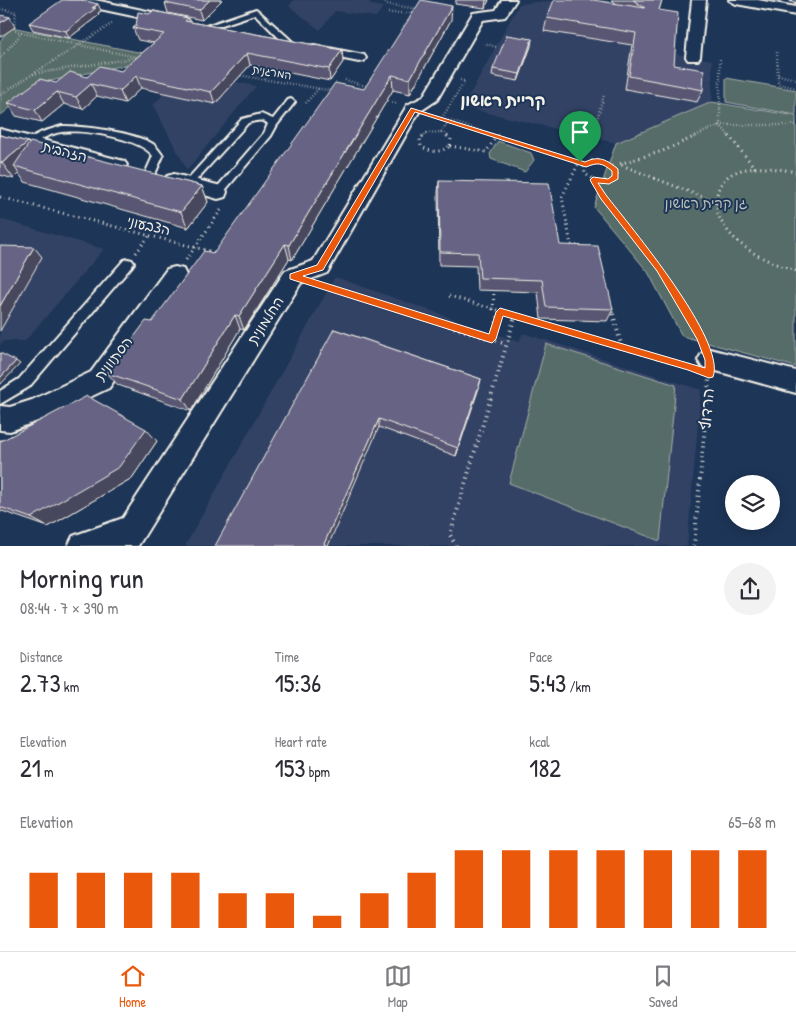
<!DOCTYPE html>
<meta charset="utf-8">
<style>
:root{--surface:#fff;--page:#f2f2f3;--text:#2b2b33;--muted:#7c7c81;--line:#e1e1e2;--accent:#ea580c}
body{margin:0;font-family:"Patrick Hand","Playpen Sans Hebrew",sans-serif;background:var(--page);color:var(--text);height:100vh;display:flex;flex-direction:column;font-size:19px;white-space:nowrap}
*{box-sizing:border-box;margin:0}
p{font-size:16px;color:var(--muted)}
.icon{flex:none;width:28px;height:28px;fill:none;stroke:currentColor;stroke-width:2;stroke-linecap:round;stroke-linejoin:round}
.map{position:relative;height:546px;overflow:hidden}
.panel{display:flex;flex-direction:column;background:var(--surface);flex:1}
.panel>*{flex:none}
.buttons{position:absolute;left:725px;top:475px;display:grid;gap:10px}
.buttons a{display:grid;place-items:center;width:55px;height:55px;border-radius:50%;background:var(--surface);box-shadow:0 2px 12px #0003;font-size:25px}
.pin{position:absolute;display:grid;place-items:center;width:42px;height:42px;color:#fff;margin:-51px -21px;border-radius:50% 50% 50% 0;rotate:-45deg;box-shadow:0 0 5px #0007}
.pin .icon{rotate:45deg}
.round{display:grid;place-items:center;flex:none;width:52px;height:52px;border-radius:26px;background:var(--page)}
.headline{display:flex;align-items:center;justify-content:space-between;height:85px;padding:0 20px}
h1{font-size:28px;font-weight:600;line-height:38px}
.figures{display:grid;grid-template-columns:repeat(3,1fr);gap:8px;height:85px;padding:5px 20px}
.figures div{display:grid;align-content:center}
.figures b{font-size:25px;font-weight:600}
.figures small{font-size:14px;font-weight:400}
.figures p{font-size:14px}
.chart{height:140px;padding:10px 20px}
.chart p{display:flex;justify-content:space-between}
.chart svg{width:100%;height:90px;margin-top:5px;stroke:var(--accent);stroke-width:6}
.dock{display:flex;justify-content:space-around;align-items:center;height:70px;border-top:1px solid var(--line);background:var(--surface);font-size:14px;color:var(--muted)}
.dock a{display:grid;justify-items:center;gap:2px}
.dock .on{color:var(--accent)}
.map>svg:first-child{display:block}
.built{fill:#334365}
.green{fill:#576c68;stroke:#a6aea8}
.lines{fill:none;stroke-linecap:round;stroke-linejoin:round}
.lane-casing{stroke:#f4f1e8;stroke-width:4}
.street-casing{stroke:#f4f1e8;stroke-width:4}
.path-far2{stroke:#f4f1e8;stroke-width:2.5;stroke-dasharray:0.5 2.5;stroke-linecap:butt}
.path-far1{stroke:#f4f1e8;stroke-width:3;stroke-dasharray:1 4;stroke-linecap:butt}
.path{stroke:#f4f1e8;stroke-width:4;stroke-dasharray:1 4.5;stroke-linecap:butt}
.lane{fill:#1d3557;fill-rule:evenodd}
.street{fill:#1d3557;fill-rule:evenodd}
.wall{fill:#585672;stroke:#f4f1e8}
.shaded-wall{fill:#47465d;stroke:#f4f1e8}
.building{fill:#666485;stroke:#f4f1e8}
.route{fill:#ea580c;stroke:#fff;fill-rule:evenodd}
.labels{text-anchor:middle;dominant-baseline:central;stroke-width:4;stroke-linejoin:round;paint-order:stroke}
.far-street-label{font-size:11px;fill:#f4f1e8;stroke:#1d3557}
.street-label{font-size:14px;fill:#f4f1e8;stroke:#1d3557}
.park-label{font-size:14px;fill:#bdc2bb;stroke:#1d3557}
.far-district-label{font-size:16px;font-weight:bold;fill:#f4f1e8;stroke:#1d3557}
.near-street-label{font-size:16px;fill:#f4f1e8;stroke:#1d3557}
</style>
<div class="map">
<svg width="796" height="546" viewBox="0 0 796 546">
<rect width="100%" height="100%" fill="#1d3557"/>
<filter id="ink" filterUnits="userSpaceOnUse"><feTurbulence type="fractalNoise" baseFrequency=".02" numOctaves="2"/><feDisplacementMap in="SourceGraphic" scale="10" xChannelSelector="R" yChannelSelector="G"/><feConvolveMatrix kernelMatrix="1 2 1 2 8 2 1 2 1" color-interpolation-filters="sRGB"/></filter>
<g filter="url(#ink)">
<g class="built">
<polygon points="294,0 368,0 371,5 383,7 376,17 335,11 320,30 289,6"/>
<polygon points="549,1 679,24 676,54 712,60 712,102 616,143 463,107 519,4"/>
<polygon points="186,72 256,86 187,170 153,105"/>
<polygon points="0,219 104,249 25,341 4,341 0,345"/>
<polygon points="335,277 519,342 523,333 701,390 687,546 185,546"/>
</g>
<g class="green">
<polygon points="11,27 163,57 41,83 1,115 0,41"/>
<polygon points="726,78 796,90 796,115 726,102"/>
<polygon points="712,102 796,116 796,367 682,336 648,272 594,207 616,143"/>
<polygon points="498,141 531,153 534,160 525,172 491,159 490,154"/>
<polygon points="546,344 676,385 660,541 509,483"/>
</g>
<g class="lines">
<defs>
<g id="lane">
<polygon points="791,0 796,0 796,2 793,1"/>
<polygon points="256,9 293,42 293,46 287,46 255,14 210,29 203,27"/>
<path d="M291 99 295 102 277 125 271 136 222 194 218 195 213 192 264 133 268 124C262 118 256 121 248 123L191 186H185L183 184 185 182 242 119 261 114 273 119 288 100Z"/>
<path d="M62 126C85 126 133 132 153 144 157 147 160 152 163 156L155 174 150 177 145 174 153 156C140 138 84 129 62 132 50 133 40 141 29 144L24 141 42 132Z"/>
<polygon points="128,259 132,260 134,263 132,266 29,387 0,404 0,391 19,379 124,260"/>
</g>
<g id="street">
<polygon points="69,0 95,0 166,15 173,19 166,23 76,4"/>
<polygon points="502,0 516,0 505,17 483,20 437,100 419,112 327,273 301,283 138,546 68,546 73,536 123,518 285,271 313,261 405,109 407,105 423,97 473,13 496,10"/>
<polygon points="692,0 706,0 700,57 698,60 688,60 686,57"/>
<polygon points="729,0 758,0 796,7 796,15 736,4"/>
<polygon points="314,45 364,55 366,58 364,61 359,62 309,52 307,49 309,46"/>
<polygon points="0,129 124,161 127,165 124,169 118,171 0,139"/>
<polygon points="174,174 225,187 227,192 225,197 218,199 167,184 165,180 167,176"/>
<polygon points="175,267 183,269 186,275 183,281 109,388 46,418 10,431 0,430 0,406 10,407 32,400 91,372 167,269"/>
<polygon points="710,349 796,371 796,393 702,367 698,360 702,353"/>
</g>
</defs>
<use href="#lane" class="lane-casing"/>
<use href="#street" class="street-casing"/>
<g class="path-far2">
<polyline points="383,0 386,4 418,9"/>
<polyline points="0,9 16,12 14,30 22,33 141,58"/>
<polyline points="388,13 415,13"/>
<polyline points="484,43 496,47"/>
<polyline points="777,52 778,84 796,88"/>
<polyline points="0,58 22,33"/>
<polyline points="720,59 720,125 730,137"/>
<polyline points="33,74 133,58"/>
<polyline points="238,75 333,91"/>
<polyline points="778,75 796,79"/>
<polyline points="345,80 369,87"/>
<polyline points="0,95 113,23"/>
<polyline points="384,100 397,104"/>
<polyline points="306,103 319,88"/>
<polyline points="434,116 501,137"/>
<polyline points="442,118 465,81 460,80"/>
<polyline points="441,132 449,121"/>
<polyline points="422,137 426,133 441,132 448,137"/>
<polyline points="592,137 604,95"/>
<polyline points="693,137 720,125 796,125"/>
</g>
<g class="path-far1">
<path d="M423 136 420 139 421 146C431 153 440 153 450 146"/>
<polyline points="447,136 451,139 450,146"/>
<polyline points="497,136 586,164"/>
<polyline points="696,136 663,151 619,164 715,202"/>
<polyline points="729,136 755,168"/>
<polyline points="450,146 486,152 497,136"/>
<polygon points="592,161 599,161 614,167 617,174 613,180 598,182 585,174 584,167"/>
<path d="M796 172C770 167 724 160 717 195 714 208 719 220 727 230 744 252 771 263 796 271"/>
<polyline points="593,180 603,197 660,269 687,315"/>
<polyline points="0,197 217,253"/>
<polyline points="577,246 571,245 562,197 592,136"/>
<polyline points="136,253 149,236"/>
<polyline points="186,260 221,210"/>
<polyline points="326,286 416,315"/>
<polyline points="449,296 514,315"/>
<polyline points="611,307 613,315"/>
<polyline points="493,310 494,291"/>
<polyline points="499,315 500,312"/>
</g>
<g class="path">
<polyline points="412,314 506,344"/>
<polyline points="509,314 690,367"/>
<polyline points="613,314 622,348"/>
<polyline points="687,314 702,340"/>
<polyline points="492,339 499,314"/>
<polyline points="456,546 450,535 515,316"/>
<polyline points="694,546 709,380"/>
</g>
<use href="#lane" class="lane"/>
<use href="#street" class="street"/>
</g>
<g class="wall">
<polygon points="169,0 222,0 202,20 168,13 165,3"/>
<polygon points="456,0 489,0 485,8 455,4"/>
<polygon points="611,0 662,0 659,10 674,65 703,90 697,102 625,89 632,45 544,31 547,18 617,4"/>
<polygon points="101,11 98,13 99,15 69,38 33,30 29,23"/>
<polygon points="149,14 188,18 190,22 342,50 343,62 330,81 250,65 215,104 141,88 125,103 97,96 83,109 64,104 42,122 16,116 8,103 87,77 121,71 154,43 138,40 133,28"/>
<polygon points="451,20 410,94 393,90 292,260 289,259 244,330 240,329 191,411 118,385 107,373 152,322 364,89"/>
<polygon points="531,46 518,81 492,76 493,69"/>
<polygon points="0,135 28,142 29,144 202,186 208,202 188,228 25,182 19,174 14,179 0,175"/>
<polygon points="439,181 560,245 613,309 607,321 541,319 538,292 477,290 476,266 439,265 438,193"/>
<polygon points="334,329 481,379 456,456 379,427"/>
<polygon points="0,440 157,441 132,478 48,527 2,511 0,512"/>
</g>
<g class="shaded-wall">
<polygon points="210,0 222,0 202,20 199,10"/>
<polygon points="486,0 489,0 485,8"/>
<polygon points="98,4 101,11 98,13 99,15 69,38 66,31"/>
<polygon points="452,6 451,20 410,94 410,79"/>
<polygon points="10,17 15,27 0,37 0,23"/>
<polygon points="532,39 531,46 518,81 520,74"/>
<polygon points="342,50 343,62 330,81 329,69"/>
<polygon points="247,53 250,65 215,104 211,92"/>
<polygon points="392,75 393,90 292,260 289,245"/>
<polygon points="136,76 141,88 125,103 120,91"/>
<polygon points="91,84 97,96 83,109 76,97"/>
<polygon points="57,92 64,104 42,122 35,110"/>
<polygon points="28,142 38,158 14,166 19,174 14,179 2,163"/>
<polygon points="202,186 208,202 188,228 181,212"/>
<polygon points="285,244 289,259 244,330 239,316"/>
<polygon points="34,247 42,257 0,331 0,306"/>
<polygon points="235,315 240,329 191,411 183,399"/>
<polygon points="16,361 20,364 0,385 0,378"/>
<polygon points="481,379 479,388 456,456 458,448"/>
<polygon points="379,419 379,427 328,546 324,544"/>
<polygon points="146,429 157,441 132,478 48,527 31,518"/>
</g>
<g class="building">
<polygon points="62,0 82,0 98,4 92,8 96,8 66,31 29,23"/>
<polygon points="169,0 210,0 199,10 165,3"/>
<polygon points="421,0 452,6 410,79 392,75 289,245 285,244 239,316 235,315 183,399 107,373 146,321 152,322 204,251 214,253 335,83 364,89"/>
<polygon points="554,0 593,0 645,8 633,0 662,0 659,10 678,13 674,65 704,70 703,90 629,76 636,33 547,18"/>
<polygon points="153,11 188,18 185,21 342,50 329,69 247,53 211,92 136,76 120,91 91,84 76,97 57,92 35,110 8,103 40,79 56,83 70,72 87,77 100,66 121,71 164,34 133,28 136,26 138,12 149,14"/>
<polygon points="0,15 10,17 0,23"/>
<polygon points="507,35 532,39 520,74 493,69"/>
<polygon points="0,135 28,142 2,163 0,162"/>
<polygon points="30,142 202,186 181,212 14,166"/>
<polygon points="439,181 549,183 560,245 598,246 613,309 546,307 542,280 480,278 478,253 440,252"/>
<polygon points="0,246 34,247 0,306"/>
<polygon points="334,329 481,379 458,448 379,419 324,544 327,546 215,546"/>
<polygon points="0,353 16,361 0,378"/>
<polygon points="87,396 146,429 119,467 31,518 0,507 0,440 1,441"/>
</g>
</g>
<path class="route" d="M411 108 585 162C599 155 607 160 618 169V179L609 184 598 183 606 195C630 226 727 341 713 377L709 378 688 370 503 316 496 339 492 343 290 279V274L317 265ZM415 112 586 167C598 162 602 163 612 171V176L608 179 593 177 590 180 601 199 657 271 697 339 705 360V368L500 308 496 312 489 334 303 276 323 270Z"/>
<g class="labels">
<g class="far-street-label">
<text transform="translate(272 72) rotate(10)">המרגנית</text>
</g>
<g class="street-label">
<text transform="translate(65 151) rotate(15)">הזהבית</text>
<text transform="translate(149 225) rotate(13)">הצבעוני</text>
<text transform="translate(265 320) rotate(-57)">החלמונית</text>
<text transform="translate(113 358) rotate(-52)">הסתוונית</text>
</g>
<g class="park-label">
<text x="706" y="202">גן קרית ראשון</text>
</g>
<g class="far-district-label">
<text x="503" y="100">קריית ראשון</text>
</g>
<g class="near-street-label">
<text transform="translate(706 409) rotate(-85)">הרדוף</text>
</g>
</g>
</svg>
<div class="buttons">
<a><svg class="icon" aria-label="layers" viewBox="0 0 24 24"><path d="M12 4l9 5-9 5-9-5zM3 14l9 5 9-5"/></svg></a>
</div>
<div class="pin" style="left:580px;top:162px;background:#1e9e55"><svg class="icon" aria-label="arrive" viewBox="0 0 24 24"><path d="M6 21V4h12l-3 4 3 4H6"/></svg></div>
</div>
<section class="panel">
<div class="headline"><div><h1>Morning run</h1><p>08:44 · 7 × 390 m</p></div><a class="round"><svg class="icon" aria-label="share" viewBox="0 0 24 24"><path d="M12 15V3M7 8l5-5 5 5M5 13v7h14v-7"/></svg></a></div>
<div class="figures">
<div><p>Distance</p><b>2.73<small> km</small></b></div>
<div><p>Time</p><b>15:36</b></div>
<div><p>Pace</p><b>5:43<small> /km</small></b></div>
</div>
<div class="figures">
<div><p>Elevation</p><b>21<small> m</small></b></div>
<div><p>Heart rate</p><b>153<small> bpm</small></b></div>
<div><p>kcal</p><b>182</b></div>
</div>
<div class="chart"><p><span>Elevation</span>65–68 m</p>
<svg viewBox="0 0 160 44" preserveAspectRatio="none"><path d="M5 44V17M15 44V17M25 44V17M35 44V17M45 44V27M55 44V27M65 44V38M75 44V27M85 44V17M95 44V6M105 44V6M115 44V6M125 44V6M135 44V6M145 44V6M155 44V6"/></svg>
</div>
</section>
<nav class="dock">
<a class="on"><svg class="icon" aria-label="home" viewBox="0 0 24 24"><path d="M3 11l9-7 9 7M6 9v11h12V9"/></svg>Home</a>
<a><svg class="icon" aria-label="map" viewBox="0 0 24 24"><path d="M3 6l6-2 6 2 6-2v14l-6 2-6-2-6 2zM9 4v14M15 6v14"/></svg>Map</a>
<a><svg class="icon" aria-label="saved" viewBox="0 0 24 24"><path d="M7 4h10v16l-5-4-5 4z"/></svg>Saved</a>
</nav>
